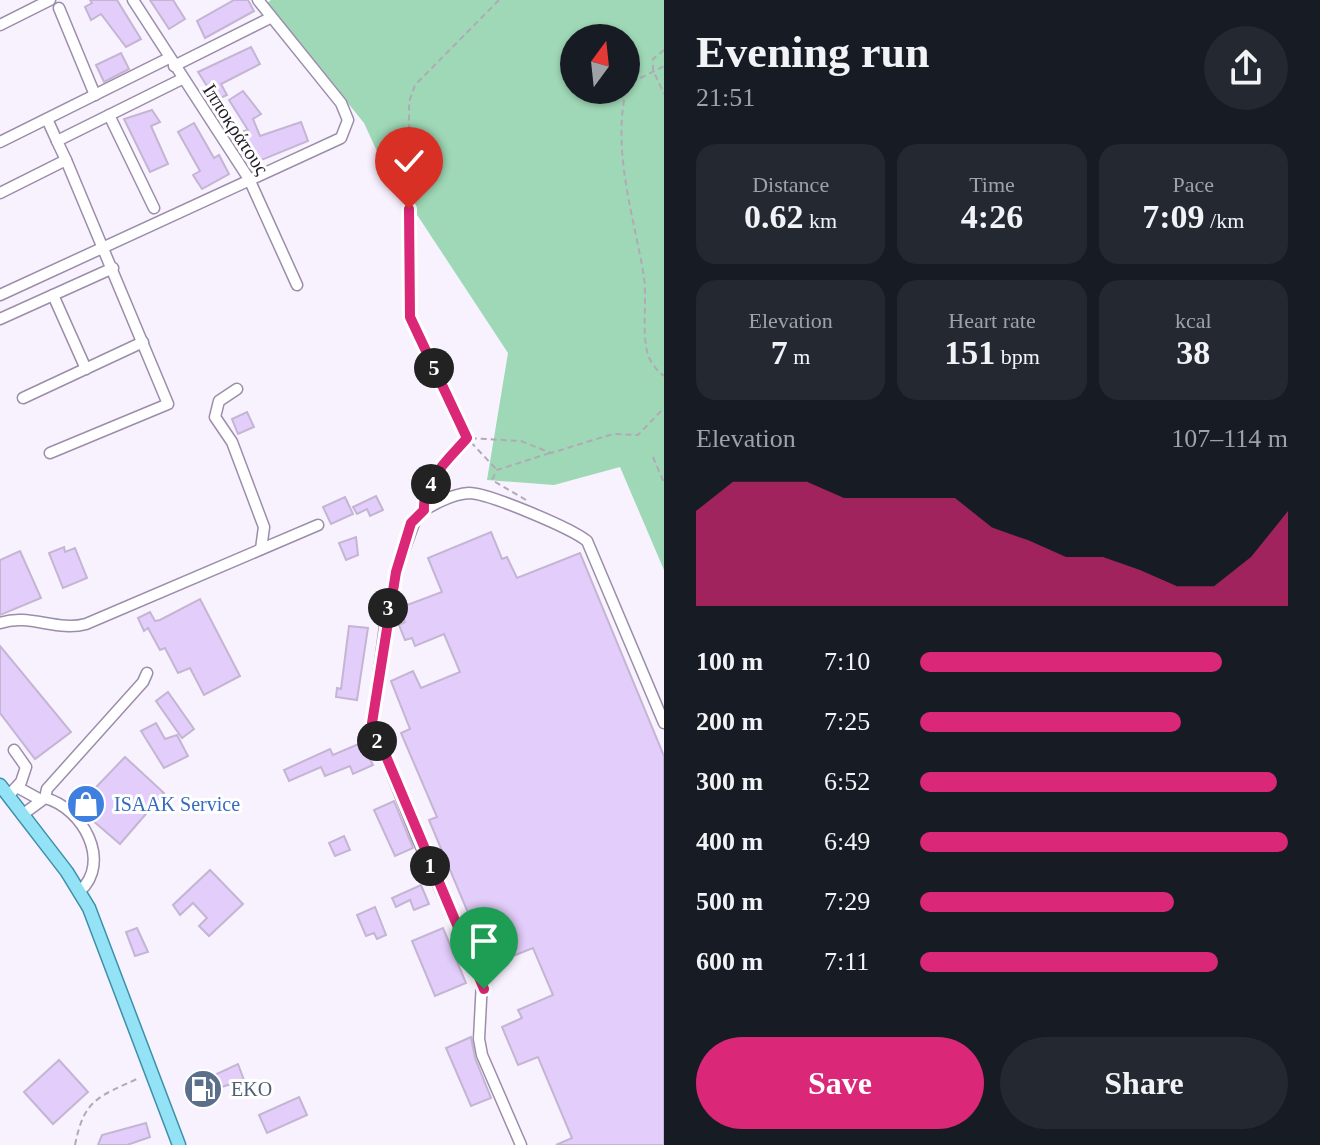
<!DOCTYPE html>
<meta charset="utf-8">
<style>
:root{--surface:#171b24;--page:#242831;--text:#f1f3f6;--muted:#9ea1a6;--accent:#db2777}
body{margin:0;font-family:"Times New Roman",serif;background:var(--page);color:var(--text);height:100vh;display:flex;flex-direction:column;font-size:30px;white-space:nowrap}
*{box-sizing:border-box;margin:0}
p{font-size:26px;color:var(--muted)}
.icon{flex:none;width:44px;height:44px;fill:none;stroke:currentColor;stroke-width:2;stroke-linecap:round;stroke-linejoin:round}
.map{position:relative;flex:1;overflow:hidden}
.drawer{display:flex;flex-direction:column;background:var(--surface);width:656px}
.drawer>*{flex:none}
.needle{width:52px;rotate:15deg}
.tools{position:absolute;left:560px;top:24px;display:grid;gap:16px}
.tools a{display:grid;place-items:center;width:80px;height:80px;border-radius:50%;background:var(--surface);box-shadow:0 2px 6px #0004;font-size:40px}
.pin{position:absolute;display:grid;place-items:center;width:68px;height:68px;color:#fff;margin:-82px -34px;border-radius:50% 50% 50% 0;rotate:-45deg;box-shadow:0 0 8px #0007}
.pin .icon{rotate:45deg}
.km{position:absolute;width:40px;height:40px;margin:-20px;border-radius:50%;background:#222;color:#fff;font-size:22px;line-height:40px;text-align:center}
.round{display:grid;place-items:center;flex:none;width:84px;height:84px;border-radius:42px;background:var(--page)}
.summary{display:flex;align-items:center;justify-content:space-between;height:136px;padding:0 32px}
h1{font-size:44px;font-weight:600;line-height:60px}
.stats{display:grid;grid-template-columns:repeat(3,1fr);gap:12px;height:136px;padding:8px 32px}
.stats div{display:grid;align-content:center;border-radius:20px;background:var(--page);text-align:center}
.stats b{font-size:34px;font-weight:600}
.stats small{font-size:22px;font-weight:400}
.stats p{font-size:22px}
.chart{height:224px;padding:16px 32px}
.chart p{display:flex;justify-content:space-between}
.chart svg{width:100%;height:144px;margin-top:8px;fill:var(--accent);opacity:.7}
.action{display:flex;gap:16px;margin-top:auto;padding:16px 32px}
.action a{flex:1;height:92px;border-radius:48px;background:var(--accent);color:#fff;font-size:32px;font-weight:600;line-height:92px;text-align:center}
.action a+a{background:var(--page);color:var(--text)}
ul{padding:0 32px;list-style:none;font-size:26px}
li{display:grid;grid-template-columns:128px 96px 1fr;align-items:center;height:60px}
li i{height:20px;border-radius:10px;background:var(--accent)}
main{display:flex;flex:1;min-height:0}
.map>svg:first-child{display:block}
.green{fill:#9fd8b6;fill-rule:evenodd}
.building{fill:#e3cdfa;stroke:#c4b5d3;stroke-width:2}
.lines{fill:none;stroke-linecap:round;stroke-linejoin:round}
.minor-casing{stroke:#9c8dab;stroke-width:13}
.major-casing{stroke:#3d90a9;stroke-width:15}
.path{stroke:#b0aab6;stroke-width:2;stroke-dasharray:6 4;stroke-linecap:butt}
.minor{stroke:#fff;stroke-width:10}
.major{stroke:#94e2f5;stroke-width:12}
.route-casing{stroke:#fff;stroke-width:16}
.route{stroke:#db2777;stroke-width:10}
.labels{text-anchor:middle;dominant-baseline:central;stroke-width:6;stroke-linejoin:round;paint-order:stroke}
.street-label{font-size:20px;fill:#221d28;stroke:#fff}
.shop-label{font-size:20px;fill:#366cbe;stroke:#fff;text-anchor:start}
.service-label{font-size:20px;fill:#4e5e75;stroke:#fff;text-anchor:start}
</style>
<main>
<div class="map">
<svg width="664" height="1145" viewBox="0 0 664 1145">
<rect width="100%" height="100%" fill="#f8f2ff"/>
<path class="green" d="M271 0H664V570L620 467 554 485 487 480 508 353 381 160 364 123 267 3ZM574 38H626V90H574Z"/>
<g class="building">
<polygon points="90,0 117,0 141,39 126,47 101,14 91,20 85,7 92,3"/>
<polygon points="150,0 173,0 185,19 169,29"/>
<polygon points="234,0 248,0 254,11 205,38 197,21"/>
<polygon points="251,47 260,64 221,84 227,95 216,100 198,72"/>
<polygon points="121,53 129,69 104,82 96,65"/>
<polygon points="243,91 261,114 253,119 260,136 301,122 308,141 254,163 246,141 244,131 248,130 229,100"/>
<polygon points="152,110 160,122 151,126 168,164 150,172 124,119"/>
<polygon points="194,123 214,158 219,155 229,174 202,189 193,175 200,171 178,132"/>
<polygon points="247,412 254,427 238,434 232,419"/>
<polygon points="376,496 383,510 370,516 367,509 357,514 353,507"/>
<polygon points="345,497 353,514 331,524 323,507"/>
<polygon points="491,532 502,559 507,557 517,578 580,553 664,756 664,1145 556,1145 572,1138 538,1057 518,1065 502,1027 522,1018 518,1010 553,995 533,948 490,965 429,820 437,817 401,733 410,729 391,681 413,671 421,688 460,672 444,634 415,646 412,638 405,640 399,625 405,622 399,608 442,592 428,558"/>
<polygon points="356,537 358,555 346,560 339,543"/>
<polygon points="64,547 65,552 75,548 87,578 63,588 49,553"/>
<polygon points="20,551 41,598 0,615 0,560"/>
<polygon points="200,599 240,676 204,695 190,668 178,673 165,648 160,650 148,628 144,631 138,618 150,612 155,621 160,620"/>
<polygon points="349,626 368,628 357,700 336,697 337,688 341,689"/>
<polygon points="0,646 71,732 35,759 0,713"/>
<polygon points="168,692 194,729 182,738 156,701"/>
<polygon points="156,723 165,739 177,735 188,756 164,768 141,731"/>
<polygon points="361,743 373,765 353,774 350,766 325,776 321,767 289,781 284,770 330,749 333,755"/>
<polygon points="125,757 164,793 120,844 77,807"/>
<polygon points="394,801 413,848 395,856 374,810"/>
<polygon points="344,836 350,850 335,856 329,843"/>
<polygon points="210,870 243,904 209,936 199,926 207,918 193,903 180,915 173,905"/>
<polygon points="421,885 429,904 414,910 410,900 396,907 392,898"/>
<polygon points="375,907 386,935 377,939 374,933 366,936 357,915"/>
<polygon points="137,928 148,952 135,956 126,932"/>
<polygon points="443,928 466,983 435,996 412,941"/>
<polygon points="471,1037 475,1058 491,1098 471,1106 446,1048"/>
<polygon points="59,1060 88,1092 53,1124 24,1092"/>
<polygon points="238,1064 244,1080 199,1094 195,1084"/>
<polygon points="299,1097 307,1115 267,1133 259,1115"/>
<polygon points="146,1123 150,1137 127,1145 98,1145 102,1135"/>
</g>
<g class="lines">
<defs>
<g id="minor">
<polyline points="133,0 249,179 297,285"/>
<polyline points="59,8 95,95"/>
<polyline points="0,25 50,0"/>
<polyline points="174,66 270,18"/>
<polyline points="109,115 154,208"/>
<polyline points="47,119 57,141"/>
<polyline points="0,142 169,58"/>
<polyline points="0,193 66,160 57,141 182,79"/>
<polyline points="0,295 341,138 348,120 341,103 258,0"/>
<polyline points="53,295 86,369"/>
<polyline points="0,319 113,268"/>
<polyline points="237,389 219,401 215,417 232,442 264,527 261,549"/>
<polyline points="23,398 143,342"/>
<polyline points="50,453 168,404 66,160"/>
<path d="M0 623C29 613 57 632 86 624L318 525"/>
<polyline points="17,787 39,799"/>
<polyline points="8,796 21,782 26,767 14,750"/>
<polyline points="45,798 47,789 143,682 147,673"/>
<path d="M22 815 45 798C83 808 112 862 80 891"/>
<path d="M521 1145 482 1055 479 1039 482 981 418 840 372 723 387 612 396 572 417 515C431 505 452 494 469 493 488 493 571 528 587 541L664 723"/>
</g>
<polyline id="major" points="0,785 67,872 89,908 179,1145"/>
</defs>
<use href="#minor" class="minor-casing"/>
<use href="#major" class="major-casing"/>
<g class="path">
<polyline points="499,0 415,85 409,102 410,317 467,438 521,441 551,453 613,434 638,435 664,408"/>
<polyline points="664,50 653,59 653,70 664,94"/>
<path d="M626 90C612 153 634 216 644 277 647 301 642 328 647 351 649 361 656 370 664 376"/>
<polyline points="626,90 627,85 664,66"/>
<polyline points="653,457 664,483"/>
<polyline points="424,498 435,475 467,438 496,469"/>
<polyline points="526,500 492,480 497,470 550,453"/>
<path d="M75 1145C84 1099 98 1097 139 1078"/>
</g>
<use href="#minor" class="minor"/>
<use href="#major" class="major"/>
</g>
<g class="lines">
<defs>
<path id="route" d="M409 209 410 317 467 438C450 458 422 481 424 510L411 523 396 572 372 723 484 989"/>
</defs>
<use href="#route" class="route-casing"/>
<use href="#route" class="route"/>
</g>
<defs>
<symbol id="shop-disc" viewBox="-11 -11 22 22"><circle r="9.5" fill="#3f7fe0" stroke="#fff"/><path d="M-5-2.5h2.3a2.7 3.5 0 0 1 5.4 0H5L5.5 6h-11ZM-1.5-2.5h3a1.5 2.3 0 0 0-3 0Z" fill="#fff"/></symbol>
<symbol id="fuel-disc" viewBox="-11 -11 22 22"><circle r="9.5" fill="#5c6f8a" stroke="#fff"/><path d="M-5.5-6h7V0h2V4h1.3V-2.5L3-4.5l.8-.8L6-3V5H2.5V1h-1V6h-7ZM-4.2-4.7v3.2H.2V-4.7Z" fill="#fff"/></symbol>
</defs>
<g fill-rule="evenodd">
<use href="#shop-disc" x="64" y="782" width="44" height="44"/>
<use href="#fuel-disc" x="181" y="1067" width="44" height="44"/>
</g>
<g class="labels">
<g class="street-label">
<text transform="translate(236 129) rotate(57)">Ιπποκράτους</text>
</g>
<g class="shop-label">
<text x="114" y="804">ISAAK Service</text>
</g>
<g class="service-label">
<text x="231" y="1089">EKO</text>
</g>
</g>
</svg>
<div class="tools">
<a><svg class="needle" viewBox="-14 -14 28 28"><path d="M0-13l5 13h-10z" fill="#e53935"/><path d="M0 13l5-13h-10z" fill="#9ea1a6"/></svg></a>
</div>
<div class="pin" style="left:484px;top:989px;background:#1e9e55"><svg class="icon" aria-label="arrive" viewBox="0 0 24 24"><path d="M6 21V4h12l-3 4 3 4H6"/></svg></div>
<div class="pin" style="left:409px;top:209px;background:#d93025"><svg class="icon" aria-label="check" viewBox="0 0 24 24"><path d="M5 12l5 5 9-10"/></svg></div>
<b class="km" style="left:430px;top:866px">1</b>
<b class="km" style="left:377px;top:741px">2</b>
<b class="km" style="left:388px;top:608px">3</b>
<b class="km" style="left:431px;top:484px">4</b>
<b class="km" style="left:434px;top:368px">5</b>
</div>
<section class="drawer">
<div class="summary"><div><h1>Evening run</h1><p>21:51</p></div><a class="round"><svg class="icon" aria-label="share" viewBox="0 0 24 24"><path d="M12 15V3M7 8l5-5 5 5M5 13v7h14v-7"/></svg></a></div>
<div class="stats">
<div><p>Distance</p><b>0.62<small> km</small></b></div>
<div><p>Time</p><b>4:26</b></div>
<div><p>Pace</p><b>7:09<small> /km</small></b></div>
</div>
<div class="stats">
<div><p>Elevation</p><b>7<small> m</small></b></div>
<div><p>Heart rate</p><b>151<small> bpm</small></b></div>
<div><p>kcal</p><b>38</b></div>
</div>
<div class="chart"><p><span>Elevation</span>107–114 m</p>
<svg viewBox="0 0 160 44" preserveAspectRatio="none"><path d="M0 44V15L10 6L20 6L30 6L40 11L50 11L60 11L70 11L80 20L90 24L100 29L110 29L120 33L130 38L140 38L150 29L160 15V44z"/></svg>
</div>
<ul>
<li><b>100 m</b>7:10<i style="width:82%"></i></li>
<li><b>200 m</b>7:25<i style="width:71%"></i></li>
<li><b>300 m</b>6:52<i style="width:97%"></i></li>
<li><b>400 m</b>6:49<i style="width:100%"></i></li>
<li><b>500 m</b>7:29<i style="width:69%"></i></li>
<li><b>600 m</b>7:11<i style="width:81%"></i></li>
</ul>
<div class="action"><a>Save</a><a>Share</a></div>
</section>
</main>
